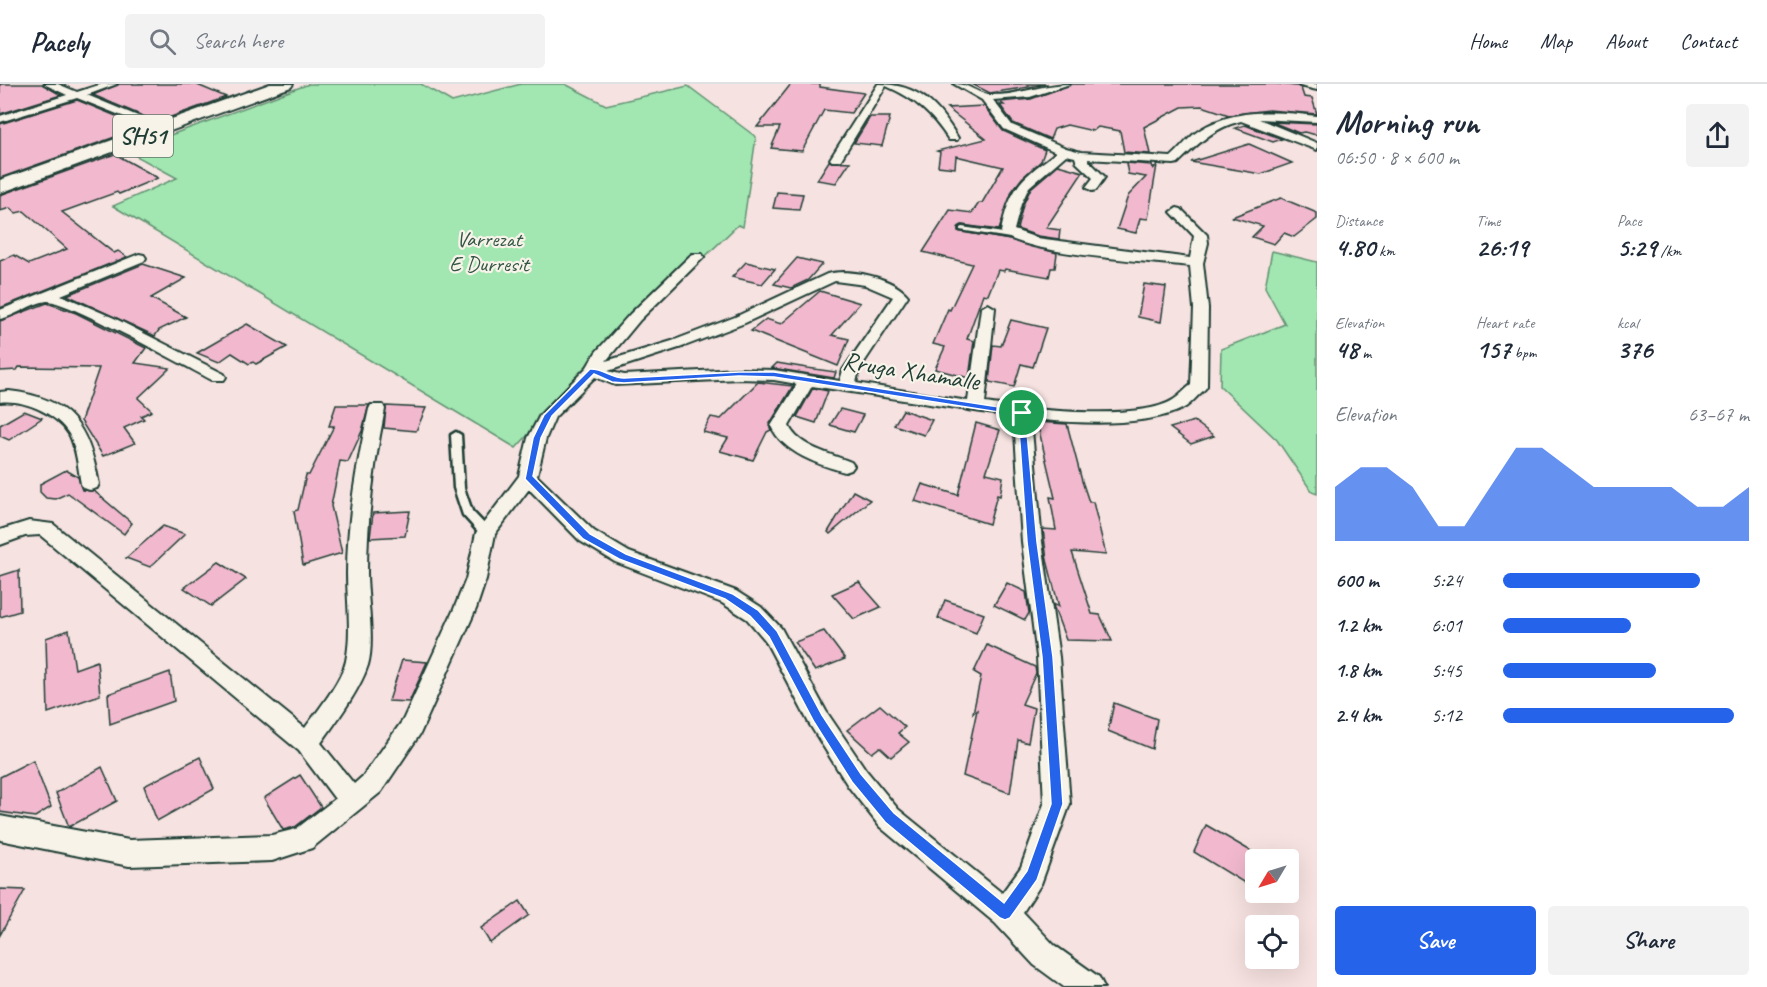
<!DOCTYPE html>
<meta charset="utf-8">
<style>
:root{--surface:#fff;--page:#f2f2f3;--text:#1f2937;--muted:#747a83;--line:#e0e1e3;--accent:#2563eb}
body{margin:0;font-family:Caveat,sans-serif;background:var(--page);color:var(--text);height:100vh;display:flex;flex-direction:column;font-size:22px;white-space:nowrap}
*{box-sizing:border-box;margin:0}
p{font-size:20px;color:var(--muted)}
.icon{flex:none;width:33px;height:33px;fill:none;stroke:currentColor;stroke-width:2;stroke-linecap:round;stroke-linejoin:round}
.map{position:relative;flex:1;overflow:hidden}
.sheet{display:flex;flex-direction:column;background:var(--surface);width:450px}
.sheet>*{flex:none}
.needle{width:39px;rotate:232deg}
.tools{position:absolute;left:1245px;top:765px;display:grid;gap:12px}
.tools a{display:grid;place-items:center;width:54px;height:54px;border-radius:6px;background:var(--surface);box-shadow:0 6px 24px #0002;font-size:30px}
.pin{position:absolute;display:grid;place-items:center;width:51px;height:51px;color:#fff;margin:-26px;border:3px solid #fff;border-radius:50%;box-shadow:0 2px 6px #0007}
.round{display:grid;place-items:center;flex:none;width:63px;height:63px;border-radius:6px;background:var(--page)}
.head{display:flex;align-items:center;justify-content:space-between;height:102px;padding:0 18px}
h1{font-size:33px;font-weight:700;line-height:45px}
.metrics{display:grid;grid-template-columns:repeat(3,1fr);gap:9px;height:102px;padding:6px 18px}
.metrics div{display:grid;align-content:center}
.metrics b{font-size:26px;font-weight:700}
.metrics small{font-size:16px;font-weight:400}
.metrics p{font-size:16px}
.chart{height:168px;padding:12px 18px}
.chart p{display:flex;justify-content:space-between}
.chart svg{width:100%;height:108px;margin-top:6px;fill:var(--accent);opacity:.7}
.action{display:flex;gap:12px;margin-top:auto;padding:12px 18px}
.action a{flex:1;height:69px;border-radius:6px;background:var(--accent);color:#fff;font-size:24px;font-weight:700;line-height:69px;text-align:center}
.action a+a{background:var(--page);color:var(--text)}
ul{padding:0 18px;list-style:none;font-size:20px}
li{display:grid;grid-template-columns:96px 72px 1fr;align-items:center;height:45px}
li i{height:15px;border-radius:8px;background:var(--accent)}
header{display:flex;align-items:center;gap:36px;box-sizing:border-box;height:84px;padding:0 30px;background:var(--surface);border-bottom:2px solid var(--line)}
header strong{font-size:28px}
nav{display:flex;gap:33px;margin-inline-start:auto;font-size:21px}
.search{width:420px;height:54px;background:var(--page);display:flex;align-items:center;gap:15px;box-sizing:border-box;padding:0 21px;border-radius:6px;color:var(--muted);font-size:22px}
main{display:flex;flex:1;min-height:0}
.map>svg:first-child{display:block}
.green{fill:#a2e6b1;stroke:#609272;stroke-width:1.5}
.building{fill:#f2b9ce;stroke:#1f3d34;stroke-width:1.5}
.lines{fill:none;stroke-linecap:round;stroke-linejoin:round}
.lane-casing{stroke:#1f3d34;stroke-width:5}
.street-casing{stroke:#1f3d34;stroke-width:4}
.primary-casing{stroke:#1f3d34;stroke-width:4}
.lane{fill:#f7f3e8;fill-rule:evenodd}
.street{fill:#f7f3e8;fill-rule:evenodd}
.primary{fill:#f7f3e8;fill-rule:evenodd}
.route{fill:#2563eb;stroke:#fff;stroke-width:1.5;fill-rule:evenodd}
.labels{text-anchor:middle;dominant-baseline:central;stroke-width:4.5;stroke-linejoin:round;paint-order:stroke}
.far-park-label{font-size:22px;fill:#335647;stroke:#f7f3e8}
.shield{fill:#f7f3e8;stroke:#60746a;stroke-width:1.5}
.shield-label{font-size:24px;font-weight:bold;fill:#1f3d34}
.street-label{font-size:26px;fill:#1f3d34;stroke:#f7f3e8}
</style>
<header>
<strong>Pacely</strong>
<div class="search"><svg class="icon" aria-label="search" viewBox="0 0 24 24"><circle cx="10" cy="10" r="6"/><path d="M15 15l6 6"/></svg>Search here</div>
<nav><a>Home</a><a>Map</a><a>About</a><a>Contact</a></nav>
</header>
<main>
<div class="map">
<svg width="1317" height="903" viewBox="0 0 1317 903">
<rect width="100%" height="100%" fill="#f6e2e0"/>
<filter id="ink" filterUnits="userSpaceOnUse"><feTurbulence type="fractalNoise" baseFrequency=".0167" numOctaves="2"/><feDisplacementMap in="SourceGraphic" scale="12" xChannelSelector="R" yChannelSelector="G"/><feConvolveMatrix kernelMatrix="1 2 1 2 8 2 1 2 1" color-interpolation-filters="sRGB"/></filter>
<g filter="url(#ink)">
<g class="green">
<polygon points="309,0 421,0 452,18 521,0 565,0 606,21 688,2 756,53 743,143 738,141 589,284 516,364 113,122 177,94 127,67"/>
<polygon points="1272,167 1317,178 1317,410 1312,408 1277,356 1220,302 1221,265 1285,240 1265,203"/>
</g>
<g class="building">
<polygon points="0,0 42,0 61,11 0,30"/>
<polygon points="119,0 195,0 226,13 157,38 93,11"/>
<polygon points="791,0 820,0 820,3 864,9 851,29 824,26 802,67 771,64 780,43 757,43"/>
<polygon points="972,0 1048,0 990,9"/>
<polygon points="1072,0 1276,0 1297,2 1301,4 1304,13 1312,14 1317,30 1269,26 1229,31 1202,22 1182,23 1144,43 1150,70 1124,68 1120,47 1098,43 1093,47 1067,41 1054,45 1050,55 1013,39 1000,21 1004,21 1000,18 1031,15"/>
<polygon points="77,16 143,43 0,94 0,40"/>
<polygon points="984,22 1003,47 1045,66 1041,77 1022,94 1012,107 999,146 962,141 958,144 958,147 1010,156 1057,169 1055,184 1051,184 1049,193 1005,185 1004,187 998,186 988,211 983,210 967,255 974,257 969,294 935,285 945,263 933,260 948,225 950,226 972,180 923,168 950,126 972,129 979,119 982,119 1003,83 956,72 955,84 938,82 940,68 937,67 986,55 947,24"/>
<polygon points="870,33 890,33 882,62 854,59"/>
<polygon points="1272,38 1317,40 1317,51 1304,48 1299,49"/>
<polygon points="1245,41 1282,55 1273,58 1235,44"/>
<polygon points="1249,60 1292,79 1261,90 1191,78"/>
<polygon points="115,70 158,94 119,110 117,108 62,128 114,169 118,167 127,173 0,224 0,177 14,171 29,180 67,165 24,127 16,129 10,124 0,127 0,111"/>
<polygon points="829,77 850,78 836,99 817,96"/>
<polygon points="1126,79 1152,81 1153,85 1157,81 1148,135 1140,134 1136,149 1117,145 1128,112 1146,93 1128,90"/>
<polygon points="1058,81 1083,88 1046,144 1060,146 1059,155 1038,152 1017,145 1023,121 1031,104"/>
<polygon points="777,108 803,110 799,126 773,124"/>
<polygon points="1281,114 1317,129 1317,135 1294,153 1284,149 1274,160 1252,153 1263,142 1232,133"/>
<polygon points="797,174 822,180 808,196 791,204 774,200"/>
<polygon points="746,178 775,185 762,200 732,193"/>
<polygon points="143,180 186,194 151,214 186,233 159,246 155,252 67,211"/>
<polygon points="1144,200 1166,203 1161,238 1138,233"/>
<polygon points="820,207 860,219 832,251 849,255 838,282 751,247 766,235 781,240"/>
<polygon points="47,219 76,229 146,264 135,279 170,284 138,314 152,327 141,332 144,335 124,344 135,359 103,372 81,337 99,284 19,283 17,286 0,287 0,237"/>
<polygon points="1011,236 1046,244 1033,283 1021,280 1014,303 989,298 993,261 1001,262"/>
<polygon points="247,240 287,263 256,280 253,278 249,280 232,269 219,278 197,269"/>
<polygon points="777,279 807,284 836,288 834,294 772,284"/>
<polygon points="758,298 793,302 769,341 771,346 767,348 753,376 720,367 728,354 703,348 711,333 721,335"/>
<polygon points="813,304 828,307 816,339 797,333"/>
<polygon points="336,321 369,321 362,347 348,378 340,377 331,422 342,469 303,481 294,427 298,426 306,391 309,391 334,342 329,342"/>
<polygon points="386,322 426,324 416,347 384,344"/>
<polygon points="840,325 863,331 854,348 830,341"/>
<polygon points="903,326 932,336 924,351 894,341"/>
<polygon points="24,327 42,334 9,356 0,352 0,341"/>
<polygon points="1194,337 1214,352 1191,360 1170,344"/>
<polygon points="1037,338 1067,340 1082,397 1089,418 1093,418 1106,471 1072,468 1092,530 1100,531 1112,557 1066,556 1054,524 1053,520 1059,523 1047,476 1043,445 1056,446 1050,413 1055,414"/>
<polygon points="976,339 1000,346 986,389 1003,393 1000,412 997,411 989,440 915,417 922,400 958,411"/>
<polygon points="66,386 78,393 82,406 94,407 132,439 124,450 68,409 55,415 46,414 40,408 40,400"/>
<polygon points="853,407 870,416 830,450 828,448"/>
<polygon points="410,427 405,452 370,454 373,429"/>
<polygon points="163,442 185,450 150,483 126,474"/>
<polygon points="219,478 246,495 211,522 184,504"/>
<polygon points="19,486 20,527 0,533 0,492"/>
<polygon points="859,498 881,523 854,535 832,510"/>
<polygon points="1007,499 1026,508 1029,529 1025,536 994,521"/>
<polygon points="945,516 984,530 976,549 938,534"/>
<polygon points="69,546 75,585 97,577 100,611 48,629 46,554"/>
<polygon points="824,547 845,575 815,587 795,558"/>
<polygon points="987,561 1035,583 1036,589 1022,620 1034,624 1028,659 1018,656 1010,709 963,692 977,626 973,629 981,592 974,588"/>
<polygon points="402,576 427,578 409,618 389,617"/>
<polygon points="170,588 174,617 110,640 108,610"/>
<polygon points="1114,619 1157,635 1152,665 1108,647"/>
<polygon points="880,621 905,643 898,649 909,658 891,673 880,663 872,669 847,646"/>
<polygon points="200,673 214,705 157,737 144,702"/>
<polygon points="33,676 51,723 35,733 0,728 0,693"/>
<polygon points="102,683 117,717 69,743 56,709"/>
<polygon points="300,691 321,723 295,743 283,746 264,714"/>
<polygon points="1206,741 1256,770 1256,806 1194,768"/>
<polygon points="0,805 25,806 0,851"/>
<polygon points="520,817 529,831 490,859 481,844"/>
</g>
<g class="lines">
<defs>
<g id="lane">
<polygon points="962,143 1010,150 1014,152 1010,154 960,146 960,144"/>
<polygon points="456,348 461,351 464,404 472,427 490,446 491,449 490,452 482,452 463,431 454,404 451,351"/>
</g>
<g id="street">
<polygon points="44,0 58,0 77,8 102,0 117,0 87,11 169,45 164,48 160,47 77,14 0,38 0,32 67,11"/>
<path d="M878 0C919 0 938 21 958 54L957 56H949C932 30 916 15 886 2L840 77H832L830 75Z"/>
<path d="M954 0C971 0 977 10 990 11 1017 12 1043 0 1070 0L1030 13 993 16 1012 41 1066 64 1081 68 1171 73C1179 66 1186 57 1194 50 1230 23 1276 27 1317 32V38L1259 35 1317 59V66L1241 37C1213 44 1198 60 1178 79L1174 80 1087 75 1105 93 1096 106 1092 107 1086 103 1093 94 1077 79 1075 73 1066 71 1029 103 1021 120 1014 146 1037 154 1190 174 1194 152 1171 128 1177 124 1181 125 1207 151 1208 159 1203 179 1208 224 1207 302 1205 305C1198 311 1191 320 1184 324 1145 344 1074 339 1031 335L1042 458 1059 573 1070 720 1041 800 1023 828 1054 861 1099 893 1104 903H1064L1034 881 995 839 880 743 848 702 810 641 765 556 747 535 722 519 615 478 580 457 529 405 495 450 486 495 476 525 420 650 381 708 312 764 272 777 129 782 0 756V732L129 756 272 751 296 745 335 715 299 667 40 451 25 452 0 461V446L29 437 53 440 305 644C317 628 342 596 346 577 352 549 347 518 347 490 347 434 357 379 369 325L371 321H383L385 325C374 379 367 434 367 489 367 515 375 557 368 581 360 606 336 638 321 659L354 700 363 692 403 636 454 525 466 495 476 449 519 392 528 354 540 331 587 283 596 268 630 230 692 170H702L704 173 640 236 606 277 672 257 735 233 827 190C849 184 893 193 908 212L859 286 856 299 968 317 981 224 988 220 995 224 985 319C1027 325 1138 338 1173 316 1180 312 1185 305 1191 301L1194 224 1190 182C1155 178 1020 170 1001 148 1005 126 1012 104 1030 89 1038 81 1048 76 1056 68L1004 45 982 16ZM835 197 865 201 893 213 843 286 840 297 774 286 739 285 624 291 608 287 682 263 745 239ZM595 293 615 301 739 295 774 296 797 300 771 342C783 369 819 381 845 388L851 386 854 382 851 378C832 370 798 363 789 342L812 302 1014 333 1022 458 1037 573 1044 720 1021 783 1002 809 898 725 866 686 826 627 781 544 761 523 736 507 629 468 594 447 537 392 546 354 555 333Z"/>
<polygon points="1298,0 1317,0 1317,6 1300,2"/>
<path d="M139 170 144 171 146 174 144 177 61 211 114 234 224 290 226 293 224 296H212C189 284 64 215 47 217 31 219 16 232 0 235V226Z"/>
<path d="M9 307C71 314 89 343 99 400L97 404 90 406 83 404 81 400C78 384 77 365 69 350 56 329 23 315 0 318V308Z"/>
</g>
<polygon id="primary" points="270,0 293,0 291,3 0,109 0,96"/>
</defs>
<use href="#lane" class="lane-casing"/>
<use href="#street" class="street-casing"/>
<use href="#primary" class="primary-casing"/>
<use href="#lane" class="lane"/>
<use href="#street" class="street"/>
<use href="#primary" class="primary"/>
</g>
</g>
<path class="route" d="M590 285C602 284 612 294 624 294L739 288H774L1025 327 1037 458 1053 573 1063 720 1037 796 1010 834 1005 836 1000 834 885 738 852 698 814 638 769 553 750 532 725 515 619 475 583 455 525 395 533 354 544 331ZM594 290 612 298 624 299 739 292 774 293 1018 331 1027 458 1042 573 1051 720 1027 787 1004 819 894 729 861 690 822 631 777 547 758 526 733 510 626 470 590 450 533 392 541 354 552 332Z"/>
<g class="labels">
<g class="far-park-label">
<text x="489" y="155">Varrezat<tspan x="489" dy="25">E Durresit</tspan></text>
</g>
<rect class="shield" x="113" y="31" width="60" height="42" rx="4.5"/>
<g class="shield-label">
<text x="143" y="52">SH51</text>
</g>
<g class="street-label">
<text transform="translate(911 287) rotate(9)">Rruga Xhamalle</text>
</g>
</g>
</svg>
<div class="tools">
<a><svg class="needle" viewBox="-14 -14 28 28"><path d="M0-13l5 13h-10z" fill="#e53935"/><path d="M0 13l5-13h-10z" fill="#747a83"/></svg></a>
<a><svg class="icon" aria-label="locate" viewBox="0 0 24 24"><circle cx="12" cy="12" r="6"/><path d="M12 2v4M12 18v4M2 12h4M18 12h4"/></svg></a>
</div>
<div class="pin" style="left:1022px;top:329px;background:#1e9e55"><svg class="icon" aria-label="arrive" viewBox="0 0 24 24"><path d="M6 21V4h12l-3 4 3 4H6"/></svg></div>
</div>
<section class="sheet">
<div class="head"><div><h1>Morning run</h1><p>06:50 · 8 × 600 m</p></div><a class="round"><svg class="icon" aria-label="share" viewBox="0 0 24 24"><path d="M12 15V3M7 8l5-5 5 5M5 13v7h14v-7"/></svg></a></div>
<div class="metrics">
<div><p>Distance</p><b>4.80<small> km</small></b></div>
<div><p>Time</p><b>26:19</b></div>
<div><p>Pace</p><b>5:29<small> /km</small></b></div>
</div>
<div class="metrics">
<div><p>Elevation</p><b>48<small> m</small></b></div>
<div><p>Heart rate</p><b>157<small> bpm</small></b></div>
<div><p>kcal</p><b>376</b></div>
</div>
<div class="chart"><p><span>Elevation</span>63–67 m</p>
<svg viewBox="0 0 160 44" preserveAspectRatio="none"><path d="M0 44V22L10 14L20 14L30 22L40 38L50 38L60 22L70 6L80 6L90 14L100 22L110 22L120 22L130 22L140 30L150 30L160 22V44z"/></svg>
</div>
<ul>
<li><b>600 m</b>5:24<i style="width:80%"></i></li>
<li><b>1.2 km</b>6:01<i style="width:52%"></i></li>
<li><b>1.8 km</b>5:45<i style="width:62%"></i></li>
<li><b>2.4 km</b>5:12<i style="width:94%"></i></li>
</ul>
<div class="action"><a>Save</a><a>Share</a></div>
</section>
</main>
